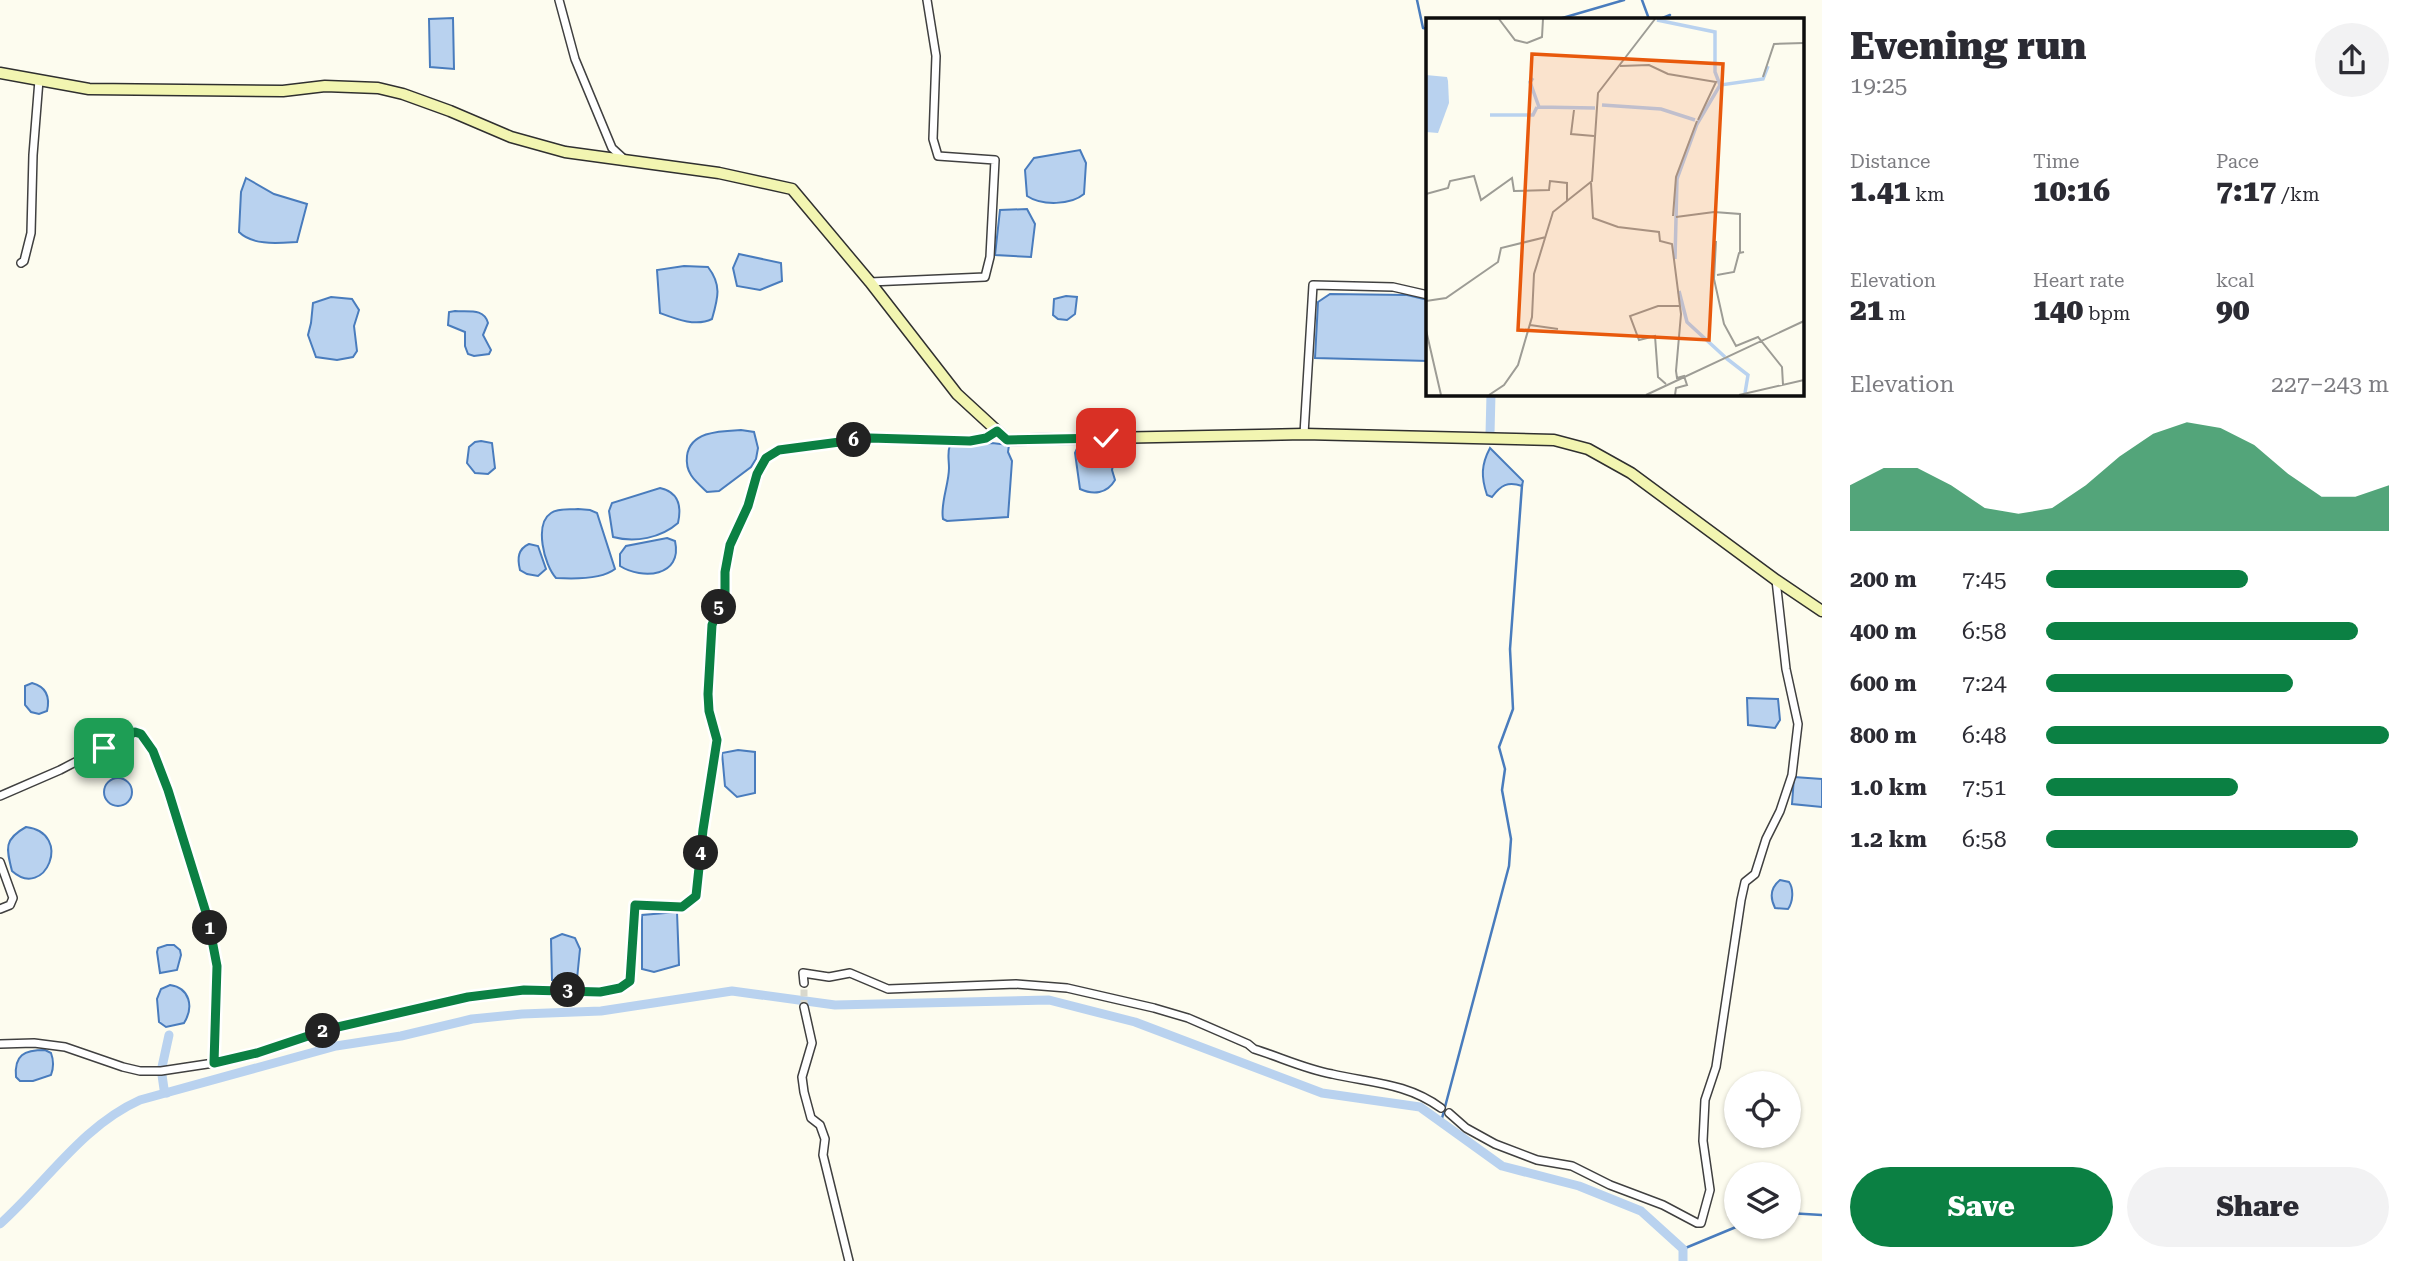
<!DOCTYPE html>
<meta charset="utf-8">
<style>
:root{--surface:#fff;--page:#f2f2f3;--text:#2b2b33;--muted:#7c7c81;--accent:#0b8043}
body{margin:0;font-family:"Roboto Serif",serif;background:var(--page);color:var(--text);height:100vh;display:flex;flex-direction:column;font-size:26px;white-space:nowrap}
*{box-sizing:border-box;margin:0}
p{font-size:23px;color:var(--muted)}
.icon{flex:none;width:38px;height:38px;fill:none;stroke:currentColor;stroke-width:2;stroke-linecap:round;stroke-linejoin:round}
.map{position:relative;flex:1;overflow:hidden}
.sheet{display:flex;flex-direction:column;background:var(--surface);width:595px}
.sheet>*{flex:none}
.controls{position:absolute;left:1724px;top:1071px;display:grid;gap:14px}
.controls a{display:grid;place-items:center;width:77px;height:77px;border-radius:50%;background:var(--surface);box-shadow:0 2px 5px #0004;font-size:35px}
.pin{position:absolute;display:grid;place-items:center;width:60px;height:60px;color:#fff;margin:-30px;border-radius:14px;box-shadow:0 4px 10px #0006}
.km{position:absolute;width:35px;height:35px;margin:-18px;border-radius:50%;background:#222;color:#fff;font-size:19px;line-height:35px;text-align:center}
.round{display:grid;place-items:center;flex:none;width:74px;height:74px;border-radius:37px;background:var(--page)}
.headline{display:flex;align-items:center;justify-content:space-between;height:119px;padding:0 28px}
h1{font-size:38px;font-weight:800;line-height:52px}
.figures{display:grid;grid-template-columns:repeat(3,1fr);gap:10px;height:119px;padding:7px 28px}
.figures div{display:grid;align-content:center}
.figures b{font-size:30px;font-weight:800}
.figures small{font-size:19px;font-weight:400}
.figures p{font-size:19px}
.chart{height:196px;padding:14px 28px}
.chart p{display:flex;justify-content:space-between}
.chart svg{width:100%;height:126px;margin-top:7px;fill:var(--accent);opacity:.7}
.button{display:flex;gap:14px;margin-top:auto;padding:14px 28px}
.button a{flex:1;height:80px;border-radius:42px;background:var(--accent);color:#fff;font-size:28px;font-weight:800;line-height:80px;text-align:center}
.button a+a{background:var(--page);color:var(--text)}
ul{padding:0 28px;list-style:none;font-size:23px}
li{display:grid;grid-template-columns:112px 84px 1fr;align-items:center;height:52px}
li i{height:18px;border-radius:9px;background:var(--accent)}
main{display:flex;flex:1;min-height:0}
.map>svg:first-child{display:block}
.water{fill:#b9d2ef;stroke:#497cbd;stroke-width:2}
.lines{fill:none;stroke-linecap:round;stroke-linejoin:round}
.stream{stroke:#497cbd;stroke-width:2.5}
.canal{stroke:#b9d2ef;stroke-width:9}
.street-tunnel{stroke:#d9d8cd;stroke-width:7;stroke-dasharray:7 3.5;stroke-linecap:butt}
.street-casing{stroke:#404040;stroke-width:10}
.secondary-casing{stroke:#2f2f2f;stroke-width:13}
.street{stroke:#fff;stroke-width:7}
.secondary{stroke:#f2f5b1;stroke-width:10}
.route-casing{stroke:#fff;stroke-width:14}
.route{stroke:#0b8043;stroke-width:9}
.inset-river{fill:none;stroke:#b9d2ef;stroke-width:3.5}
.inset-road{fill:none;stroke:#9d9c95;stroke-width:2}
.view{fill:#e8590c;fill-opacity:0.15;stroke:#e8590c;stroke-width:3.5}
.inset-edge{fill:none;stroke:#0d0d0d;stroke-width:3.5}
</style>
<main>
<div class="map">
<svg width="1822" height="1261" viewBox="0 0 1822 1261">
<rect width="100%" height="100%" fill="#fdfcef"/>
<g class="water">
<polygon points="453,18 454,69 430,67 429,19"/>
<path d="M1080 150 1086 163 1084 194C1071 205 1042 206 1027 196L1025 170 1034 158Z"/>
<path d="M246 178 274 194 307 204 297 242C279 243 253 246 239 232L241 192Z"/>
<polygon points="1027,209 1035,224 1031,257 995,255 1000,210"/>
<polygon points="739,254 781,263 782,281 760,290 737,286 733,268"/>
<path d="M684 266 708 267C722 285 718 298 712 319 696 327 676 319 660 313L657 270Z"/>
<polygon points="1330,294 1407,295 1428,300 1428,361 1315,358 1318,302"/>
<polygon points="1066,296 1077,297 1075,314 1067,320 1058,319 1053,315 1054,299"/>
<polygon points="331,297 352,299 359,310 354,326 357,351 353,357 337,360 316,357 308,335 311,323 313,303"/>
<path d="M455 311C469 312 484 308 488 323L483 335 491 350 489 354 474 356 468 354 465 346V332L448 325 449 312Z"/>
<path d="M741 430 754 432 758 448 756 459 751 467 719 491 707 492C695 481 685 473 687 456 690 431 721 431 741 430Z"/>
<polygon points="481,441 492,443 495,468 488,474 475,473 467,463 469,447 475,442"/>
<path d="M1084 442 1103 448 1115 456 1112 470 1115 480C1107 494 1093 495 1080 489L1075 453 1079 444Z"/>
<path d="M992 443 1009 445 1008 452 1012 461 1008 517 947 521 943 519C940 504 949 484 949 468 949 460 947 453 950 445Z"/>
<path d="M1490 448 1523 481 1522 486C1508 481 1501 485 1492 497L1487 495C1481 477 1481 465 1490 448Z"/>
<path d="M660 488C678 492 682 505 678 523 661 538 635 543 613 537L609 511 612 503Z"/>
<path d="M578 509 590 510 597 513 615 569C602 579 573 579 556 578 544 565 534 524 551 513 558 508 570 510 578 509Z"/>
<path d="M667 538 675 541C683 577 642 580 620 566V554L626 546Z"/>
<path d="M529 544 538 546 546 569 538 576 527 574 520 570C517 558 518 549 529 544Z"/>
<path d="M32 683C47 687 50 698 47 711L39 714 31 712 25 705V686Z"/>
<polygon points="1747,698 1778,699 1780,720 1775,728 1748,725"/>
<polygon points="738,750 755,752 755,793 737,797 725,786 722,753"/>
<polygon points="1794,777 1822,779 1822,807 1792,804"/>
<circle cx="118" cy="792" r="14"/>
<path d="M26 827C74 833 45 901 12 871 6 848 4 839 26 827Z"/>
<path d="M1780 880 1789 882C1794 889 1793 902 1788 909L1775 908C1770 898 1770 888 1780 880Z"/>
<polygon points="677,912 679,965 654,972 642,969 642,915"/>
<polygon points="562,934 575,938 580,949 577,979 552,980 551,939"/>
<polygon points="167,945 174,945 180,950 181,955 177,970 160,973 157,952 158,948"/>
<path d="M170 985C190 988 194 1007 184 1023L166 1027 159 1022 157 999 161 989Z"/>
<path d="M45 1050 51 1053C54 1061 54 1067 51 1075L33 1081H20L16 1077C14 1055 24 1050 45 1050Z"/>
</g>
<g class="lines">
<g class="stream">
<polyline points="1417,0 1423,28 1428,29"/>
<polyline points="1642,0 1649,19"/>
<polyline points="1559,19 1624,0"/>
<polyline points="1660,19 1670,15"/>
<polyline points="1441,1122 1509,866 1511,839 1502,790 1505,769 1499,747 1513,709 1510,649 1522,485"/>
<polyline points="1788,1213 1822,1215"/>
<polyline points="1683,1249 1736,1227"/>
</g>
<g class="canal">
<polyline points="1490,434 1491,394"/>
<polyline points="162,1067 169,1035"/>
<polyline points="162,1075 164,1089 167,1093"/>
<path d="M0 1224C46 1183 82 1126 140 1100L336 1046 401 1036 472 1019 522 1014 601 1011 732 991 835 1005 1049 1000 1135 1022 1322 1093 1420 1107 1502 1166 1579 1186 1641 1211 1683 1249V1261"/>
</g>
<polyline class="street-tunnel" points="804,1007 804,983"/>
<defs>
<g id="street">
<polyline points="559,0 575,59 612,148 624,159"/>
<polyline points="21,263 24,261 31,233 33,155 39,80"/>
<polyline points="870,282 985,277 990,257 995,160 938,156 933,139 936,56 927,0"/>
<polyline points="1304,434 1313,285 1393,287 1428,295"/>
<polyline points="0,796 60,770 135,731 141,734 153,751 168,790 208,919 217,966 214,1063"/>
<polyline points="0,862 13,898 10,905 0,909"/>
<path d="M804 983 803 973 829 977 850 973 888 989 1016 984 1067 988 1154 1008 1188 1018 1248 1044 1254 1049C1280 1057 1305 1069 1332 1074 1371 1083 1407 1083 1441 1108"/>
<polyline points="804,1007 812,1043 802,1077 804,1092 811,1118 820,1125 825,1139 823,1155 849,1261"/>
<polyline points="0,1044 34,1043 65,1047 123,1067 140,1071 161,1071 227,1061 329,1029 468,997 524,990 600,992 620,988 630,981 635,905 682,907 696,896 703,830 717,740 709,711 708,694 712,625 725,593 725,572 730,545 748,506 757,474 766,458 779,450 844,441 890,437 970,441 986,438 997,431"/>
<polyline points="1449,1113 1466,1128 1495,1144 1537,1160 1572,1166 1610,1185 1663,1205 1697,1223 1701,1223 1710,1190 1703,1141 1705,1100 1716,1067 1741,900 1745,882 1755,874 1766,839 1780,811 1792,775 1798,724 1786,669 1776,580"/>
</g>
<polyline id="secondary" points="0,73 89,89 283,91 325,86 378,88 403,94 450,111 511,137 565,152 719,173 792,189 870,282 957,394 1007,440 1304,434 1554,440 1588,449 1631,473 1776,580 1822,611"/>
</defs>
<use href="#street" class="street-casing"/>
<use href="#secondary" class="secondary-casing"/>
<use href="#street" class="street"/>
<use href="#secondary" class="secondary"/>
</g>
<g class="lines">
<defs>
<polyline id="route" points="104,748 135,732 141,734 153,751 168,790 208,919 217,966 214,1063 257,1053 329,1029 468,997 524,990 600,992 620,988 630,981 635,905 682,907 696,896 703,830 717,740 709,711 708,694 712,625 725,593 725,572 730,545 748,506 757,474 766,458 779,450 870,438 970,441 986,438 997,431 1007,440 1106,438"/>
</defs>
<use href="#route" class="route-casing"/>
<use href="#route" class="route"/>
</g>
<g transform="translate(1426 18)">
<rect width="378" height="378" fill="#fdfcef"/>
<path d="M0 57 21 59 22 63 23 85 12 115 0 114Z" fill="#b9d2ef"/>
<path class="inset-river" d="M231 2 289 14V54L294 67M107 60 104 64 113 89M176 87 235 91 269 102M111 89 169 90M64 97H107L111 89M249 241 251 161 271 106 294 67 337 61 342 48M253 273 261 304 299 339M300 340 322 357 319 375"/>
<path class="inset-road" d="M73 1 89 22 101 25 116 19 117 1M194 48 223 47 242 56 290 64 272 102M337 59 348 26 378 25M148 92 145 116 168 118M165 165 167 200 192 209 233 214 234 223 246 226 255 296 250 353 251 360 258 358 261 367 250 370 249 377M0 176 22 170 24 163 48 158 55 182 86 160 88 173 123 172 124 163 141 165V183M247 198 250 159 271 103M250 199 288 194 314 196V234M290 223 288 261 298 306 310 328 332 319 356 349 357 367M291 257 308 254 313 235 318 234M0 283 20 280 72 244 75 230 120 219M104 307 132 311M0 312 15 377M240 366 232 359 229 318 213 322 204 298 232 288H254M63 377 78 367 92 347 106 299 108 256 127 194 166 163 172 75 229 1M220 377 378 303M313 377 378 362"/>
<path class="view" d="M106 36 297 46 283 322 92 312Z"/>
<rect width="378" height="378" class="inset-edge"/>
</g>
</svg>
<div class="controls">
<a><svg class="icon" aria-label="locate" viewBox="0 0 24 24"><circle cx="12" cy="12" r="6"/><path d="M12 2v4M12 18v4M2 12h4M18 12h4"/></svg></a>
<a><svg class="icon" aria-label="layers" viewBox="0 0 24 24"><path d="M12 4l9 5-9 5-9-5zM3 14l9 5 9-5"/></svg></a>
</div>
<div class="pin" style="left:104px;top:748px;background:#1e9e55"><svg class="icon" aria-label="arrive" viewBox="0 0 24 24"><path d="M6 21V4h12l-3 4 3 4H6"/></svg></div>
<div class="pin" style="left:1106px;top:438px;background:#d93025"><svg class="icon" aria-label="check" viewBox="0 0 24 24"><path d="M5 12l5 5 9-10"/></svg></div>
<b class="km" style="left:210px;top:928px">1</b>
<b class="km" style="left:323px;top:1031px">2</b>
<b class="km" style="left:568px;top:990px">3</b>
<b class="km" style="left:701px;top:853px">4</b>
<b class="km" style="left:719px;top:607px">5</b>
<b class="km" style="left:854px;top:440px">6</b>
</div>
<section class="sheet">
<div class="headline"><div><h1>Evening run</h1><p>19:25</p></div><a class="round"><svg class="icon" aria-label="share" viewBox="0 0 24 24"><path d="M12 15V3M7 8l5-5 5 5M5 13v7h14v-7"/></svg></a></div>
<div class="figures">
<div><p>Distance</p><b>1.41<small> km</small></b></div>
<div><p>Time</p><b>10:16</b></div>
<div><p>Pace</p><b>7:17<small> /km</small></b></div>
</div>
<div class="figures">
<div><p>Elevation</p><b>21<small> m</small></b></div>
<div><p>Heart rate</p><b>140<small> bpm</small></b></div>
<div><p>kcal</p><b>90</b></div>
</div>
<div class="chart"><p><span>Elevation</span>227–243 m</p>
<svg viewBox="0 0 160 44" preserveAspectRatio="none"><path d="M0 44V28L10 22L20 22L30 28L40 36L50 38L60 36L70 28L80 18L90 10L100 6L110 8L120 14L130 24L140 32L150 32L160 28V44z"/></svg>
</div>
<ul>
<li><b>200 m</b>7:45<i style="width:59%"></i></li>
<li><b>400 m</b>6:58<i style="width:91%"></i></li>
<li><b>600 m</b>7:24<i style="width:72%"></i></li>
<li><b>800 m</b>6:48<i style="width:100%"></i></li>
<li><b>1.0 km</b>7:51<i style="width:56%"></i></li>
<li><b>1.2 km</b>6:58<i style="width:91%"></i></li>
</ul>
<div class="button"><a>Save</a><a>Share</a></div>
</section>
</main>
